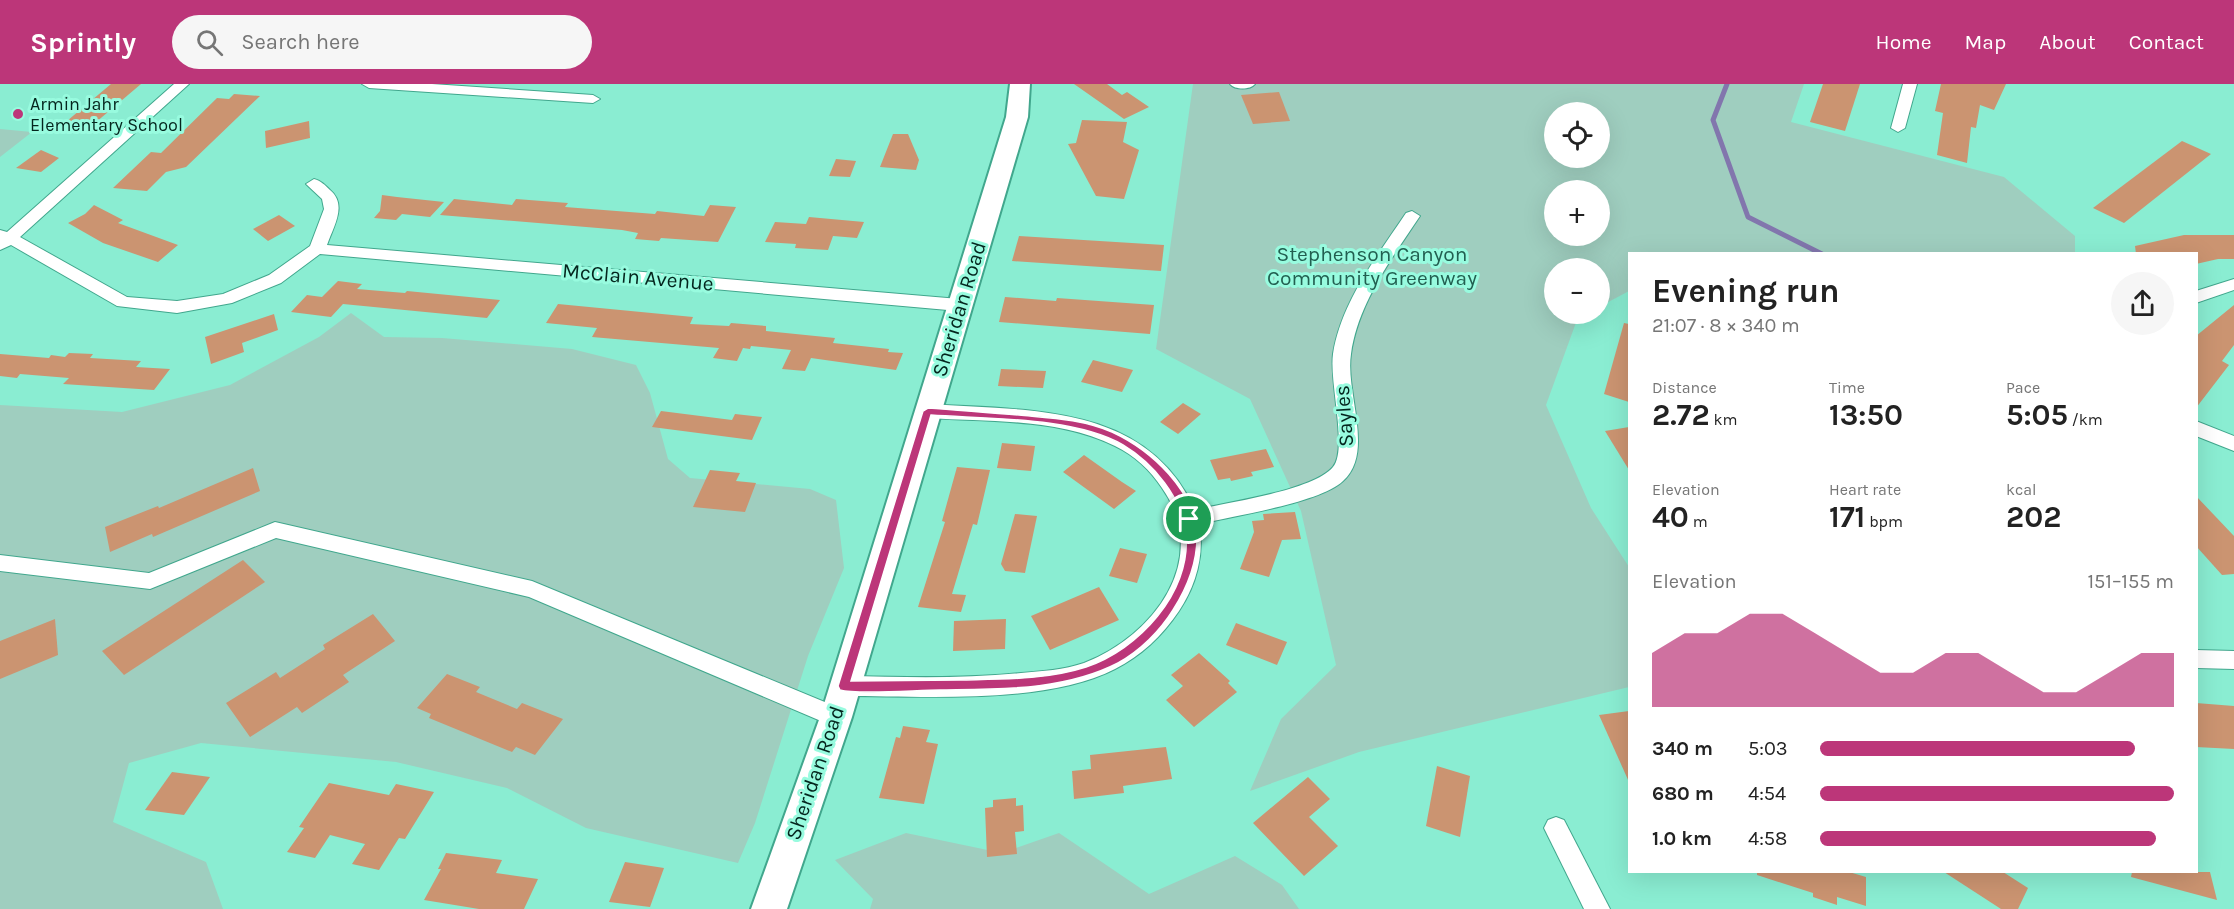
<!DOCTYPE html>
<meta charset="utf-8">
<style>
:root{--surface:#fff;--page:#f6f6f6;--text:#222;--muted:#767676;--accent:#bc3679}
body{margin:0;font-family:Karla,sans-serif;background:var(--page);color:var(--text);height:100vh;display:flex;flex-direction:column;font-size:22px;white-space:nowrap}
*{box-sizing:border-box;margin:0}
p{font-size:20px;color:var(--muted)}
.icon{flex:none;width:33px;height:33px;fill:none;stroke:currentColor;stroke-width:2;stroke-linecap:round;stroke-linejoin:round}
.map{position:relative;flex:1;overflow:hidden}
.drawer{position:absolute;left:1628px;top:168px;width:570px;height:621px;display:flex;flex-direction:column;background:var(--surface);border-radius:0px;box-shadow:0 6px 24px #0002}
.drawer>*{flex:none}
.controls{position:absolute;left:1544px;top:18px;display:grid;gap:12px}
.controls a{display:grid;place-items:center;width:66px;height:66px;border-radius:50%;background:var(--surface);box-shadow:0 6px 24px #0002;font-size:30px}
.pin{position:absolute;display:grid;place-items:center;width:51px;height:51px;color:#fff;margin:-26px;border:3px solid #fff;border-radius:50%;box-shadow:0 2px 6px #0007}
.round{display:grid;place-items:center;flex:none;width:63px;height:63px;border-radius:32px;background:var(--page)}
.headline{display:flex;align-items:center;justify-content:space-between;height:102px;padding:0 24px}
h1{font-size:33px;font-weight:700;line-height:45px}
.metrics{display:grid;grid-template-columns:repeat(3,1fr);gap:9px;height:102px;padding:6px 24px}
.metrics div{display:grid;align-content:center}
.metrics b{font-size:30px;font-weight:700}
.metrics small{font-size:16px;font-weight:400}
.metrics p{font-size:16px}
.chart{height:168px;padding:12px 24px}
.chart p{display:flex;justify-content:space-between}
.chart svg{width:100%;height:108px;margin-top:6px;fill:var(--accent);opacity:.7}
ul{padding:0 24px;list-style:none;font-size:20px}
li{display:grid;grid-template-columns:96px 72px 1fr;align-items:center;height:45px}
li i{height:15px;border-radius:8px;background:var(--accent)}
header{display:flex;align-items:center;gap:36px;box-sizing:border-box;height:84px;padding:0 30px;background:var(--accent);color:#fff}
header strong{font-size:28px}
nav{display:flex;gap:33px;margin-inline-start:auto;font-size:21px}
.search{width:420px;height:54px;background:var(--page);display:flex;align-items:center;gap:15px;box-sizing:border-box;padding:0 21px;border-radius:33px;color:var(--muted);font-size:22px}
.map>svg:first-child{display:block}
.green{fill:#9fcebf;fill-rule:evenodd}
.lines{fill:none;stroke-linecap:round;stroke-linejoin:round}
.stream{stroke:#8276ad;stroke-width:5}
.building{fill:#cb9471}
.street-casing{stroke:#41a78d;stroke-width:2}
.secondary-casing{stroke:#41a78d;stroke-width:4}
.street{fill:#fff;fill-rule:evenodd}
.secondary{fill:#fff;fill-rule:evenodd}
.route{fill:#bc3679;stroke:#fff;stroke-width:1.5;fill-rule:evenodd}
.poi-dot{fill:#bc3679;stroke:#98fbdf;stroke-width:2}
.labels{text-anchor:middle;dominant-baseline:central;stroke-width:6;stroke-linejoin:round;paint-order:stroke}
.far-poi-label{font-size:18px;fill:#04251d;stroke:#98fbdf;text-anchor:start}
.park-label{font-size:21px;fill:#225f50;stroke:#98fbdf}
.street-label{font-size:21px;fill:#04251d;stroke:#98fbdf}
</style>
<header>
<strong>Sprintly</strong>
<div class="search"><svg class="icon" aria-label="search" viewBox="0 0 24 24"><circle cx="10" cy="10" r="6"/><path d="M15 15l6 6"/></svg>Search here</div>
<nav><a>Home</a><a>Map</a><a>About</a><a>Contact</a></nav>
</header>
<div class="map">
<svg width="2234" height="825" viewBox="0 0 2234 825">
<rect width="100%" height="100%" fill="#8aedd2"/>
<g class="green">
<path d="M1193 0H1804L1791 38 2004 93 2075 152V170H1629V207L1599 223V184H1554V230H1585L1578 233 1546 321 1591 424 1629 483V603L1359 668 1250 707 1281 635 1336 581 1301 427 1250 315 1156 265ZM1554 28H1599V74H1554ZM1554 106H1599V152H1554Z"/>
<polygon points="0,45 32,48 0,73"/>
<polygon points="351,229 384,253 442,254 572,265 636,281 650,309 668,375 690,394 810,405 836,416 844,484 808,572 755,739 738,779 586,744 507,704 396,678 201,659 129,679 113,738 206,778 223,825 0,825 0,321 122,328 230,301 319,253"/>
<polygon points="906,749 1002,769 1059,749 1149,810 1235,772 1282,801 1299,825 870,825 873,815 835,776"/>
</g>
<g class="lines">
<polyline class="stream" points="1727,0 1713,36 1748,133 1822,170"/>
</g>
<g class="building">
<polygon points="111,0 141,0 95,39 67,37"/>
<polygon points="1074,0 1107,0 1122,11 1127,8 1149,23 1124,35"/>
<polygon points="1823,0 1860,0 1845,47 1810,38"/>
<polygon points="1941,0 2006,0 1994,26 1980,21 1976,44 1971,43 1967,79 1937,71 1943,29 1935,27"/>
<polygon points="1279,8 1290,37 1253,40 1241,11"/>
<polygon points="234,10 260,12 186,83 166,88 147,107 113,104 151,68 161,69 217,14 229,15"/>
<polygon points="1082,36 1127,38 1123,58 1139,66 1124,115 1096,112 1068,60 1076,59"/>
<polygon points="309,37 310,54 266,64 265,47"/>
<polygon points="893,50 908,50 919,76 916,86 880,83"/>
<polygon points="2182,57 2211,70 2124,139 2093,124"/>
<polygon points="41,66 59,74 41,88 16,84"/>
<polygon points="836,75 856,77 850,93 829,92"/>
<polygon points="382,111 397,113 444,118 430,133 402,130 396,136 374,134 380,127"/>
<polygon points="454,115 512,121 516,115 568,119 565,123 655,130 657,127 704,132 710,121 736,123 718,158 661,154 659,157 635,155 638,149 622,146 440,131"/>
<polygon points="94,121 123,136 118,139 178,161 158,178 103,159 68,139 85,130"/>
<polygon points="279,131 295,142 268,157 253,145"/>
<polygon points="809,133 864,138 857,154 833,152 828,166 795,164 796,160 765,158 775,138 806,140"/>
<polygon points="2184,151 2234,151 2234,175 2218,175 2196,180 2196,170 2136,170 2135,162"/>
<polygon points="1019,152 1164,161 1161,187 1012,177"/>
<polygon points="338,197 362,200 357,205 405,209 407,207 500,216 487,234 343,220 331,233 291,228 307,211 322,213"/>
<polygon points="1005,213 1056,217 1057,214 1154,221 1150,250 999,238"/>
<polygon points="558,220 693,233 690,240 729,242 731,239 766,242 766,247 835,254 833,259 889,265 888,268 903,269 896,286 811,274 805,287 782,285 791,266 751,262 750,265 743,264 737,277 713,274 719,264 592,253 597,244 546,239"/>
<polygon points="2234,221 2234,261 2222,277 2229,281 2196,324 2196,252"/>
<polygon points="274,230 278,246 242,259 244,268 211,280 205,253"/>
<polygon points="1624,239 1629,240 1629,318 1604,310"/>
<polygon points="69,269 93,270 90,274 141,277 136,283 170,285 154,306 63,300 69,294 20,290 17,294 0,292 0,270 49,274 51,271 65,273"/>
<polygon points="1093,276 1133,286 1122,308 1081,298"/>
<polygon points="1001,285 1046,287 1043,304 998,302"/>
<polygon points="1183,319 1201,330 1178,350 1160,338"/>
<polygon points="661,327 732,336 735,330 762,333 752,356 652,343"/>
<polygon points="1629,343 1629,386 1605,347"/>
<polygon points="1002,359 1035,362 1031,387 997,384"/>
<polygon points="1266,365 1274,383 1251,388 1253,392 1231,397 1230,394 1218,396 1210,376"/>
<polygon points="1084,371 1122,398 1136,407 1114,425 1063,388"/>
<polygon points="957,383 990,386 977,441 973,440 952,510 966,511 961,528 918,523 945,438 942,437"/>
<polygon points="253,384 260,407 153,453 152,450 110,468 105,443 158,422 159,424"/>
<polygon points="710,386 740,389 736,397 756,399 745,428 693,423"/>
<polygon points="2196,412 2234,452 2234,490 2222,491 2196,462"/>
<polygon points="1295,428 1301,455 1282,456 1269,493 1240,485 1254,448 1252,437 1264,436 1263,430"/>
<polygon points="1015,430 1037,432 1025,489 1005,487 1001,480"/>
<polygon points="1120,464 1147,470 1137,499 1109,492"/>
<polygon points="243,476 265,498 124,591 102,567"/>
<polygon points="1099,503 1119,536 1050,566 1031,532"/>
<polygon points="373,530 395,557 343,591 349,598 302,629 297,623 250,653 226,619 276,588 280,594 325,565 323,561"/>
<polygon points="55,535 58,571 0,595 0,557"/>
<polygon points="1006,535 1005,565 953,567 954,537"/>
<polygon points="1236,539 1287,558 1277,581 1226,561"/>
<polygon points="1199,569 1230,597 1228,599 1237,608 1194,643 1166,616 1183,602 1171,591"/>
<polygon points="447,590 480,603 476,608 517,625 522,619 563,635 535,671 516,663 512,668 429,634 431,630 417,624"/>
<polygon points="2196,619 2234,622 2234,665 2196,663"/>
<polygon points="1629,627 1629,698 1599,631"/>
<polygon points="903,642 930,646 926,658 938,660 924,720 879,714 896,653 900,654"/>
<polygon points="1166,663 1172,695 1123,702 1124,709 1074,715 1072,687 1091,685 1090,671"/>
<polygon points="1437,682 1470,692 1460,753 1426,742"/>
<polygon points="172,688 210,693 184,731 145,726"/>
<polygon points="1308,693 1330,715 1309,733 1338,762 1304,792 1253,739"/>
<polygon points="329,699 389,711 396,700 434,708 405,755 399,754 379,786 352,780 365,760 330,751 315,774 287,768 304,744 299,743"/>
<polygon points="1016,714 1016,722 1023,721 1024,747 1015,748 1017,770 987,773 985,724 993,723 993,716"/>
<polygon points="446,769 502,776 496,789 538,795 524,825 479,825 424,816 441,785 438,785"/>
<polygon points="625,778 664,784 650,823 609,818"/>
<polygon points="1757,788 1849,788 1866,793 1866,822 1837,813 1837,821 1813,813 1813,809 1757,791"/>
<polygon points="1944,788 2003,788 2028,804 2018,825 2001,825"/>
<polygon points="2132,788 2210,788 2217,816 2131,793"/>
</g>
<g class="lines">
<defs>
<g id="street">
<path d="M174 0H189L20 153 127 213 177 217 223 210 269 191 310 162 324 125 322 115 306 100 314 95C321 97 325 101 330 106 348 121 333 143 327 161L959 215 965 217 967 221 965 225 959 227 320 170 281 199 232 219 177 229 117 222 11 161 0 166V146L7 148Z"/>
<polygon points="362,0 432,0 593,11 600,15 593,19 369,4"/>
<path d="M1230 0H1255C1250 6 1235 6 1230 0Z"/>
<polygon points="1903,0 1917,0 1905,44 1898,48 1891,44"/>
<path d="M1412 127 1420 132C1392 174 1358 219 1351 270 1345 309 1375 368 1343 397 1320 419 1233 432 1199 440 1205 470 1196 502 1179 527 1163 551 1141 572 1115 585 1045 621 923 612 844 612L836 609 833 602 836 595 844 592C903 593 962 595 1021 589 1042 587 1064 586 1084 579 1154 552 1212 475 1162 404 1151 387 1134 371 1115 362 1058 334 990 338 928 334L922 332 919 327 922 322 928 320C1028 327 1146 318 1195 426 1227 418 1313 407 1333 383 1348 365 1329 298 1333 270 1341 218 1378 171 1406 129Z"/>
<polygon points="2234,195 2234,206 2196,219 2196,207"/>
<polygon points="2196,337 2234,352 2234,367 2196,352"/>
<polygon points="275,438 532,497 844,626 847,633 844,640 836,643 828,640 529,513 276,454 150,505 0,487 0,471 149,489"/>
<polygon points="2196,566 2234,567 2234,585 2196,584"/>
<polygon points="1556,733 1564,736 1610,825 1584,825 1544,744 1548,736"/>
</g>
<polygon id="secondary" points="1010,0 1030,0 1028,33 852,633 787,825 751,825 820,633 1006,33"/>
</defs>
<use href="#street" class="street-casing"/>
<use href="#secondary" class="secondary-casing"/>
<use href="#street" class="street"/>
<use href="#secondary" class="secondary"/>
</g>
<path class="route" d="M928 324C958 326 988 329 1019 331 1051 334 1082 335 1112 348 1151 366 1196 407 1197 453 1197 480 1187 504 1173 526 1160 547 1140 567 1118 579 1064 607 999 605 940 606 917 606 858 611 840 606L838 602 923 327ZM931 331C987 335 1075 333 1123 361 1153 379 1183 414 1186 451 1191 509 1138 566 1086 583 1046 596 1001 595 960 596 923 596 887 597 851 597Z"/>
<circle class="poi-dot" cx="18" cy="30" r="6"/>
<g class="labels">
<g class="far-poi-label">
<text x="30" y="20">Armin Jahr<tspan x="30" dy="21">Elementary School</tspan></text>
</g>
<g class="park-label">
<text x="1372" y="170">Stephenson Canyon<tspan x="1372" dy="24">Community Greenway</tspan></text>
</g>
<g class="street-label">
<text transform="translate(638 193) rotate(5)">McClain Avenue</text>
<text transform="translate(959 225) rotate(-73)">Sheridan Road</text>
<text transform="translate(1344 332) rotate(-94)">Sayles</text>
<text transform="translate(815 689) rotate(-71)">Sheridan Road</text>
</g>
</g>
</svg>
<div class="controls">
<a><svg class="icon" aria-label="locate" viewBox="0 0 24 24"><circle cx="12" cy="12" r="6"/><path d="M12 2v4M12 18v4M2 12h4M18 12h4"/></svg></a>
<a>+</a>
<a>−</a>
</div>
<div class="pin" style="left:1189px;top:435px;background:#1e9e55"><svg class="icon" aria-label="arrive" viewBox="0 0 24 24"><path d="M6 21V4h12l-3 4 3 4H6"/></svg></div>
<section class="drawer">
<div class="headline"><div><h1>Evening run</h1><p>21:07 · 8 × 340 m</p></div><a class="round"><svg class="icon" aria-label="share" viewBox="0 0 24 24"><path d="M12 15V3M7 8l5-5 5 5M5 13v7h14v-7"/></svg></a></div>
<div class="metrics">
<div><p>Distance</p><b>2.72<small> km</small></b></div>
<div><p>Time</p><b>13:50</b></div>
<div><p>Pace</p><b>5:05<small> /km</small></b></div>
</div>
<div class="metrics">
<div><p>Elevation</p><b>40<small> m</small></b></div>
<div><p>Heart rate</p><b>171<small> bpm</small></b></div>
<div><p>kcal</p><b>202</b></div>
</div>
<div class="chart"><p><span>Elevation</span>151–155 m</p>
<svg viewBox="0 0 160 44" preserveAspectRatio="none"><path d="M0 44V22L10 14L20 14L30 6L40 6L50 14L60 22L70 30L80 30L90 22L100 22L110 30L120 38L130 38L140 30L150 22L160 22V44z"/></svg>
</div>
<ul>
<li><b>340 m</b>5:03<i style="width:89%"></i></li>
<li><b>680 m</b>4:54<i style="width:100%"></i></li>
<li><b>1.0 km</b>4:58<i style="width:95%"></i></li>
</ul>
</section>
</div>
